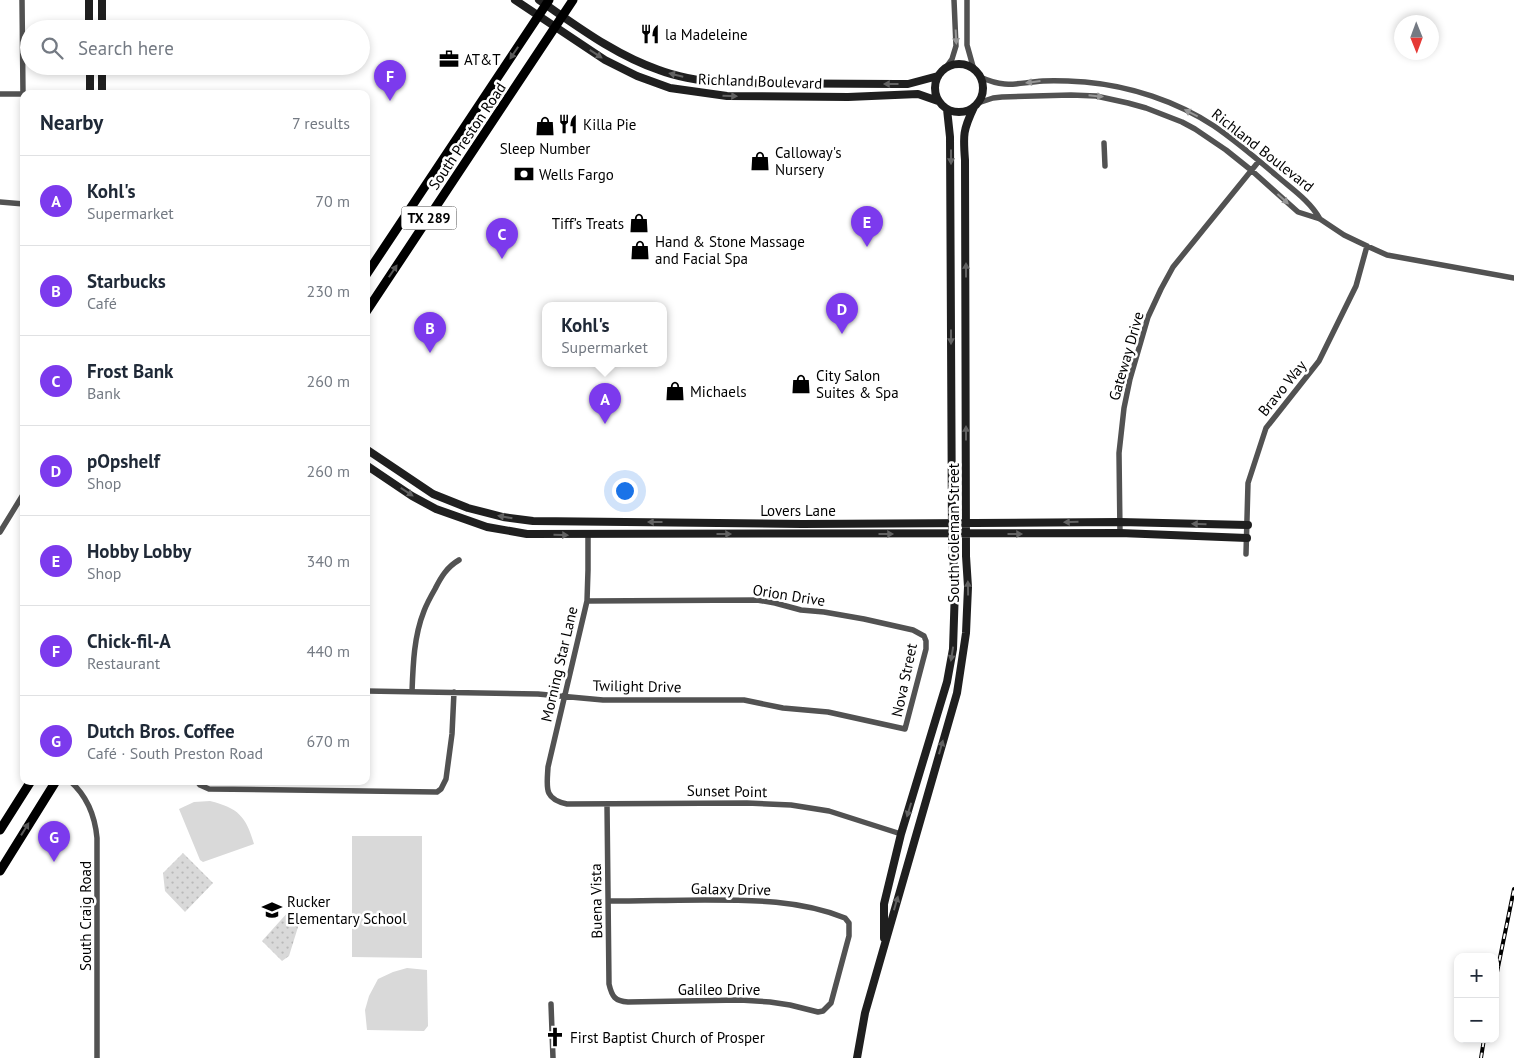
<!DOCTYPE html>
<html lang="en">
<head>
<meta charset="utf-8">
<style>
	:root { --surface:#fff; --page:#f2f2f3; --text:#1f2937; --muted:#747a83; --line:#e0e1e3; --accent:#7c3aed }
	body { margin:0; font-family:"PT Sans",sans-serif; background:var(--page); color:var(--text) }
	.controls { position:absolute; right:15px; bottom:15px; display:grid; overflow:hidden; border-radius:10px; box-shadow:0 2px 8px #0003 }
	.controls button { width:45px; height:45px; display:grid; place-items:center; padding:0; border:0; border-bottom:1px solid var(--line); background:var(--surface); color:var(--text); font:25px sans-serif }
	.compass { position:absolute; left:1394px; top:15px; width:45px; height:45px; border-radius:50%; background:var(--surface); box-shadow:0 2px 8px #0003; rotate:179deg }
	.you { position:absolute; left:624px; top:490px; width:18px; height:18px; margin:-12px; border:4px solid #fff; border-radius:50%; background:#1a73e8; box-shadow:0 0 0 8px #1a73e833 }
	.badge { display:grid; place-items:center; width:32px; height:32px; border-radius:50%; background:var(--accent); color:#fff; font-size:16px; font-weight:700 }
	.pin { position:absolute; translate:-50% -41px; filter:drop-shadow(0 1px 2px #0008) }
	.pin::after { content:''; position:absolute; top:26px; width:18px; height:15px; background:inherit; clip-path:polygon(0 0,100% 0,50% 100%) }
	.popup { position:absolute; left:542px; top:302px; width:125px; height:65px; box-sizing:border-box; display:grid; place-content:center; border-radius:10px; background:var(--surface); filter:drop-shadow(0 1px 4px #0005); font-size:16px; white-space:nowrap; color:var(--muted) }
	.popup b { font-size:19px; color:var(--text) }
	.popup::after { content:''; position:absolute; left:50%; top:100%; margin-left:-10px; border:10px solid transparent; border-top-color:var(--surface) }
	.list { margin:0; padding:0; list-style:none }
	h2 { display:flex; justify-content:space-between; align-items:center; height:65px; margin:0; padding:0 20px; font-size:21px }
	h2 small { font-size:16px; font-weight:400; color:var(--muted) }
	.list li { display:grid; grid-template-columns:32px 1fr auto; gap:15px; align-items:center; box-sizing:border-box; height:90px; padding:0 20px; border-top:1px solid var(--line) }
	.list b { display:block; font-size:19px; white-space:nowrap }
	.list p { margin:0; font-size:16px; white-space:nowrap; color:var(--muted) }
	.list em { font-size:16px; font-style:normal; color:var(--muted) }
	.icon { flex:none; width:28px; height:28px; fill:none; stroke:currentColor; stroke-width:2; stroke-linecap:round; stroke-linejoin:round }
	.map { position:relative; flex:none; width:1514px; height:1058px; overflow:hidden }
	.search { position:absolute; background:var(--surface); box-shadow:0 2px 8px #0003; left:20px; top:20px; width:350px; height:55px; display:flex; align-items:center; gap:12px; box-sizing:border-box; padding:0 18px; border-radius:28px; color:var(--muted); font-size:19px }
	.panel { position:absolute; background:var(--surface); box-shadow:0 2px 8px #0003; left:20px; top:90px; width:350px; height:695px; border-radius:10px }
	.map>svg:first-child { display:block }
	.grass { fill:url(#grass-dots) }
	.pitch { fill:#d9d9d9 }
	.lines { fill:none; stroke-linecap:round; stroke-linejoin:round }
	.street { stroke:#525252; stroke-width:5.5 }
	.secondary { stroke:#1f1f1f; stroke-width:8 }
	.primary { stroke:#000; stroke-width:9 }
	.rail-casing { stroke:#000; stroke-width:4 }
	.rail { stroke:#fff; stroke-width:2; stroke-dasharray:5.5; stroke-linecap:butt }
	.oneway { fill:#979797 }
	.oneway2 { fill:#595959 }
	.oneway3 { fill:#626262 }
	.labels { text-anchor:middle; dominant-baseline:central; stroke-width:5; stroke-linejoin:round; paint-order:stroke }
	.shield { fill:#fff; stroke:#4c4c4c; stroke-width:1 }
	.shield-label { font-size:14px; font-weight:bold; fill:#000 }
	.poi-label { font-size:15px; fill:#000; stroke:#fff; text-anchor:start }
	.street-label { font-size:15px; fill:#000; stroke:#fff }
</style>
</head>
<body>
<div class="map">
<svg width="1514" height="1058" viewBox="0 0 1514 1058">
	<defs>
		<pattern id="grass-dots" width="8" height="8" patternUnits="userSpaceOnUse" patternTransform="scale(1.25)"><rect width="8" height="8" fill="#d9d9d9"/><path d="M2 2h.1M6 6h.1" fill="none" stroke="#b8b8b8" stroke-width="1.8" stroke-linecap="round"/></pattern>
	</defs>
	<rect width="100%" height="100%" fill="#fff"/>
	<!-- grass -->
	<path class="grass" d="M183 853 213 883 185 912 165 891 163 873Z
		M289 911 298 919V927L289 956 282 961 262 941Z"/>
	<!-- pitch -->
	<path class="pitch" d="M210 801C238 808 246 816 254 844L203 862 200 860 179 809 194 802Z
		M352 836H422V958L352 957Z
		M407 968 427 970 428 1026 424 1031 367 1030 365 1010 369 996 378 979 393 972Z"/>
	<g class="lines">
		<!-- street -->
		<path class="street" d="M967 0V45L974 70
			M944 70 952 59 956 46 954 0
			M980 77C1007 89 1015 83 1043 81 1057 80 1071 81 1085 82 1130 86 1176 101 1214 126 1236 141 1257 159 1277 176 1292 189 1310 201 1320 219
			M0 94H23L22 0
			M978 103 993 98 1002 97 1071 95 1096 96 1128 103 1146 108 1182 122 1195 129 1226 150 1251 170 1298 212 1320 219 1344 235 1367 246 1387 255 1514 278
			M1104 143 1105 166
			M0 202 24 204
			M0 532 24 493
			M1120 533 1119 453 1124 408 1130 379 1148 317 1161 289 1173 267 1259 161
			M588 535V570L587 601 548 767C547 787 543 799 567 804L747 803 791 805 829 811 901 834
			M1246 554 1248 483 1266 428 1319 361 1356 286 1367 246
			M366 691 538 694 603 700H744L783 708 828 712 905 729 926 649V641L924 636 913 630 864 619 824 612 801 610 775 603 757 600 587 601
			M412 692C413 664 414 636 424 611 427 603 431 596 435 589 441 577 447 567 459 560
			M70 781C87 796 95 816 97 838V1058
			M197 781 200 785 209 789 437 792 441 789 446 779 452 734 454 692
			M607 804 609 984C612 997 615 1001 628 1002L740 1000 770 1002 790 1005 818 1012 823 1011 831 1003 849 936V923L845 918C801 900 752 900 705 900 673 900 641 901 609 901
			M551 1004 553 1058"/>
		<!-- secondary -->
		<path class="secondary" d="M89 0V29
			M102 0V29
			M515 0 605 60 637 76 670 88 727 96 848 97 918 94 938 101
			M539 0C577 26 615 55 659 70 680 78 702 81 723 83L897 84H908L938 76
			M935 88a24 24 0 1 1 48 0a24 24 0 1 1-48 0Z
			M90 66V94
			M102 66V94
			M366 449 433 494 468 508 503 517 533 521 802 524 1120 522 1248 525
			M366 465 412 496 436 509 487 527 527 534 1120 533 1247 538
			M884 938V904L901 834 947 682 953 649 955 588 952 534 950 137 947 109
			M857 1058 865 1013 957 693 966 633 968 587 966 556 965 160C963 135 963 130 974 107"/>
		<!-- primary -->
		<path class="primary" d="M366 275 549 0
			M366 312 573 0
			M0 830 31 781
			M0 871 56 781"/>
		<defs>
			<path id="rail" d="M1495 982 1514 889
				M1481 1058 1484 1039"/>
		</defs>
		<!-- rail casing -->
		<use href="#rail" class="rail-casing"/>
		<!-- rail -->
		<use href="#rail" class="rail"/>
	</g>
	<!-- one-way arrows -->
	<defs><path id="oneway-solid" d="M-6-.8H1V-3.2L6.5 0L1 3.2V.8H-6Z" transform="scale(1.25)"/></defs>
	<g class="oneway">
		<use href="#oneway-solid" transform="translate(956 37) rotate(87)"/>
		<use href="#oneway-solid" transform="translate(1033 82) rotate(173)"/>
		<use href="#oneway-solid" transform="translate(1096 96) rotate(6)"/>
		<use href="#oneway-solid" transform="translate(1191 113) rotate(-153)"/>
		<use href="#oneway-solid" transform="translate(1283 199) rotate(42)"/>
	</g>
	<g class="oneway2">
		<use href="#oneway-solid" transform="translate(514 53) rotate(124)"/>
		<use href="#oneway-solid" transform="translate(393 271) rotate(-56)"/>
		<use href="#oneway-solid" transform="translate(25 829) rotate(-58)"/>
	</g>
	<g class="oneway3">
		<use href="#oneway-solid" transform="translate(596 54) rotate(33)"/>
		<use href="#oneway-solid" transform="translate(676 75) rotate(-166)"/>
		<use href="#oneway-solid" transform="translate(891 84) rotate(-180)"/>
		<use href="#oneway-solid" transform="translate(730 96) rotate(2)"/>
		<use href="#oneway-solid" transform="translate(951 157) rotate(90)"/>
		<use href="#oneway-solid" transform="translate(966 270) rotate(-90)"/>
		<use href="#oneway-solid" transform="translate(951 337) rotate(90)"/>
		<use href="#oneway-solid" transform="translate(966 433) rotate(-90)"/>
		<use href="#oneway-solid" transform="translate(407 492) rotate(33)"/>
		<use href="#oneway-solid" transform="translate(505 517) rotate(-170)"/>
		<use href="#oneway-solid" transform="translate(655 522) rotate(180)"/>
		<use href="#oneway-solid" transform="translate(1071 522) rotate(179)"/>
		<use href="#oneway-solid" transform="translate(1199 524) rotate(-179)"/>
		<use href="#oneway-solid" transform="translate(724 534)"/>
		<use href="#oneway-solid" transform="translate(886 534)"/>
		<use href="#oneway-solid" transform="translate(1015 534)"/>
		<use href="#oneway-solid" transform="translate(561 535) rotate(1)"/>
		<use href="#oneway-solid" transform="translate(968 588) rotate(-91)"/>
		<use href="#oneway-solid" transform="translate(952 654) rotate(99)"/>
		<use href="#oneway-solid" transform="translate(941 747) rotate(-74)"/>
		<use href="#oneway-solid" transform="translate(909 810) rotate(107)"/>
		<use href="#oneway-solid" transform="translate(896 903) rotate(-74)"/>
	</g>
	<!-- icons -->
	<defs>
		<symbol id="restaurant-bare" viewBox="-9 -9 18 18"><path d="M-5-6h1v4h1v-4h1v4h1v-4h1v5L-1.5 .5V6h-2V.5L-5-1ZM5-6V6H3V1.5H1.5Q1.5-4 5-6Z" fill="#000" stroke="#fff" stroke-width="2.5" paint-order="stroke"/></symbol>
		<symbol id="office-bare" viewBox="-9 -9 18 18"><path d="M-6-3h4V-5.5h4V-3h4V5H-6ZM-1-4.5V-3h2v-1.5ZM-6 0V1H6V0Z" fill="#000" stroke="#fff" stroke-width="2.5" paint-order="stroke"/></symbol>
		<symbol id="shop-bare" viewBox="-9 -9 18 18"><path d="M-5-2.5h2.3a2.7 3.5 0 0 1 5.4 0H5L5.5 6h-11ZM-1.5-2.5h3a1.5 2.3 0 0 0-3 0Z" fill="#000" stroke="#fff" stroke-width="2.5" paint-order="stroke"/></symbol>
		<symbol id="bank-bare" viewBox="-9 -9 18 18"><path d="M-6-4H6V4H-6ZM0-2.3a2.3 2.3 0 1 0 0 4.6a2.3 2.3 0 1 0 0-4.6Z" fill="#000" stroke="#fff" stroke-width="2.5" paint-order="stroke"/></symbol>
		<symbol id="school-bare" viewBox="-9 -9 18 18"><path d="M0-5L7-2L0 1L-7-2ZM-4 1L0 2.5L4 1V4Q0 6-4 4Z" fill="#000" stroke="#fff" stroke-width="2.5" paint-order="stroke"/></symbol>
		<symbol id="church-bare" viewBox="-9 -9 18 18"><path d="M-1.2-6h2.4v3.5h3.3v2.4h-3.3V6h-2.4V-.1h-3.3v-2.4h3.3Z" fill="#000" stroke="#fff" stroke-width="2.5" paint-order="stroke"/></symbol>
	</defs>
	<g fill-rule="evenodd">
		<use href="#restaurant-bare" x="636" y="20" width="28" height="28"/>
		<use href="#office-bare" x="435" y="45" width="28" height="28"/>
		<use href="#restaurant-bare" x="554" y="110" width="28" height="28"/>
		<use href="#shop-bare" x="531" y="112" width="28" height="28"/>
		<use href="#shop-bare" x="746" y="147" width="28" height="28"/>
		<use href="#bank-bare" x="510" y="160" width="28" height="28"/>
		<use href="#shop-bare" x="625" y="209" width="28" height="28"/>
		<use href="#shop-bare" x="626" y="236" width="28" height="28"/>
		<use href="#shop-bare" x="787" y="370" width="28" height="28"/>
		<use href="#shop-bare" x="661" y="377" width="28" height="28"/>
		<use href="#school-bare" x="258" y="896" width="28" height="28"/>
		<use href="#church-bare" x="541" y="1023" width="28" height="28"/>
	</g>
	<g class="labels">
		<!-- shield labels -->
		<rect class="shield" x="401.5" y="206.5" width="55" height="23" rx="4"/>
		<g class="shield-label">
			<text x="429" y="218">TX 289</text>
		</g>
		<!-- poi labels -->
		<g class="poi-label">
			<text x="665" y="34">la Madeleine</text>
			<text x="464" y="59">AT&amp;T</text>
			<text x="583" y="124">Killa Pie</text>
			<text x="545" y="148" text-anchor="middle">Sleep Number</text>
			<text x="775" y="152">Calloway's<tspan x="775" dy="17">Nursery</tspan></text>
			<text x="539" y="174">Wells Fargo</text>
			<text x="624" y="223" text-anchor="end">Tiff’s Treats</text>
			<text x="655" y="241">Hand &amp; Stone Massage<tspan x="655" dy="17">and Facial Spa</tspan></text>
			<text x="816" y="375">City Salon<tspan x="816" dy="17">Suites &amp; Spa</tspan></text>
			<text x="690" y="391">Michaels</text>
			<text x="287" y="901">Rucker<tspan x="287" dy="17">Elementary School</tspan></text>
			<text x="570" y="1037">First Baptist Church of Prosper</text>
		</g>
		<!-- street labels -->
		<g class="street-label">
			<text transform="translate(760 81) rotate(2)">Richland Boulevard</text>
			<text transform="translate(467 136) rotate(-56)">South Preston Road</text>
			<text transform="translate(1263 150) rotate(38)">Richland Boulevard</text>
			<text transform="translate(1126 356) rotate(-74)">Gateway Drive</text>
			<text transform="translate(1282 388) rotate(-51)">Bravo Way</text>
			<text x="798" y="510">Lovers Lane</text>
			<text transform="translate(953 533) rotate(-90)">South Coleman Street</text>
			<text transform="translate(789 595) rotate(9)">Orion Drive</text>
			<text transform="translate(559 664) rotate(-77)">Morning Star Lane</text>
			<text transform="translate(904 680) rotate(-78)">Nova Street</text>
			<text transform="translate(637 686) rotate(1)">Twilight Drive</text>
			<text transform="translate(727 791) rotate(1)">Sunset Point</text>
			<text transform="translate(731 889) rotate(1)">Galaxy Drive</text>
			<text transform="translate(596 901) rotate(-91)">Buena Vista</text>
			<text transform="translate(85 916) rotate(-90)">South Craig Road</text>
			<text x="719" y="989">Galileo Drive</text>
		</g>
	</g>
</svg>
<div class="controls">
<button>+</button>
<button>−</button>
</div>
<svg class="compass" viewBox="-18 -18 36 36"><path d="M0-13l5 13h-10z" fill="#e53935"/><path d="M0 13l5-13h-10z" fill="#747a83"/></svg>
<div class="you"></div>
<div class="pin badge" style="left:605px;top:424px">A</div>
<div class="popup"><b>Kohl's</b>Supermarket</div>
<div class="pin badge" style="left:430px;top:353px">B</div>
<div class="pin badge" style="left:502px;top:259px">C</div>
<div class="pin badge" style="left:842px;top:334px">D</div>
<div class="pin badge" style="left:867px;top:247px">E</div>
<div class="pin badge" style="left:390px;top:101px">F</div>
<div class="pin badge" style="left:54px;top:862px">G</div>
<div class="search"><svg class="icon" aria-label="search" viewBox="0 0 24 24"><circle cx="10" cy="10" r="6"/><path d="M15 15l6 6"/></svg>Search here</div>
<section class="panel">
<h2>Nearby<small>7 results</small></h2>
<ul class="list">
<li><span class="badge">A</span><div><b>Kohl's</b><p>Supermarket</p></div><em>70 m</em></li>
<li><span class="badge">B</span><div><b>Starbucks</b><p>Café</p></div><em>230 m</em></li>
<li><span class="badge">C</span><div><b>Frost Bank</b><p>Bank</p></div><em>260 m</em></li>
<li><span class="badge">D</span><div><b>pOpshelf</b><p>Shop</p></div><em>260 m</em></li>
<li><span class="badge">E</span><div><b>Hobby Lobby</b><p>Shop</p></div><em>340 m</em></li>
<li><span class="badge">F</span><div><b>Chick-fil-A</b><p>Restaurant</p></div><em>440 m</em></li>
<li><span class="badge">G</span><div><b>Dutch Bros. Coffee</b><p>Café · South Preston Road</p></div><em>670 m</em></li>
</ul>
</section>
</div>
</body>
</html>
